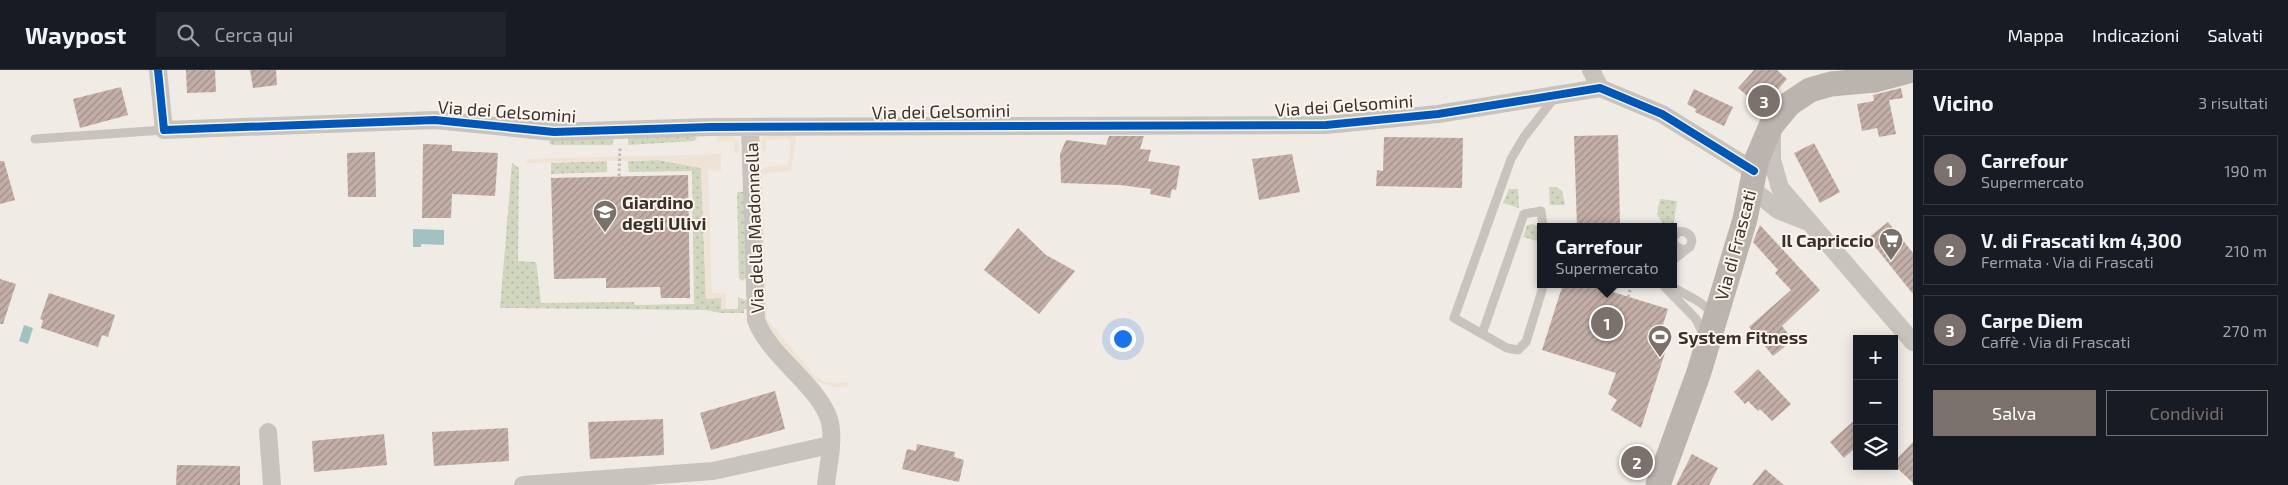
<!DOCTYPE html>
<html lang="it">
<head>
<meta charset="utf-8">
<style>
	:root { --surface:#171b24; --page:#20242c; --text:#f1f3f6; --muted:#9ea1a6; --line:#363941; --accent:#7a716c }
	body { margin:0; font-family:"Exo 2",sans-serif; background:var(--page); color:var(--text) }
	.controls { position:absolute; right:15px; bottom:15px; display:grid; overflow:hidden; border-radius:0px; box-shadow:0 2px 12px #0003 }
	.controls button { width:45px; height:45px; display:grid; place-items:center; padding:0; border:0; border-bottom:1px solid var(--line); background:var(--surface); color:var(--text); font:25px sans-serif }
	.you { position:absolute; left:1122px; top:268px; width:18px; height:18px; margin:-12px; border:4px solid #fff; border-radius:50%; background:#1a73e8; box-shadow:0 0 0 8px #1a73e833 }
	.badge { display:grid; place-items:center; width:32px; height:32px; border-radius:50%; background:var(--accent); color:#fff; font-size:16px; font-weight:700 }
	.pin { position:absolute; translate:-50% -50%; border:2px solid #fff; box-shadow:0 1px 5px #0006 }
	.popup { position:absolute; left:1537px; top:153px; width:140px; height:65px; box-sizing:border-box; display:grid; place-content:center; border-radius:0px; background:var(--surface); filter:drop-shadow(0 1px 4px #0005); font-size:16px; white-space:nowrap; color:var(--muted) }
	.popup b { font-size:19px; color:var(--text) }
	.popup::after { content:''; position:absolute; left:50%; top:100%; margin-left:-10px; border:10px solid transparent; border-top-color:var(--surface) }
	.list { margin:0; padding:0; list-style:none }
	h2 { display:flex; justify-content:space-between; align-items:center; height:65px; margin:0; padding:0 20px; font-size:21px }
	h2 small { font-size:16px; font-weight:400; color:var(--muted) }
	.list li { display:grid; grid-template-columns:32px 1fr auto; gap:15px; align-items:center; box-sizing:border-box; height:70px; margin:0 10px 10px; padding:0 10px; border:1px solid var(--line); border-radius:0px }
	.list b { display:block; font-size:19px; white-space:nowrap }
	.list p { margin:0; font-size:16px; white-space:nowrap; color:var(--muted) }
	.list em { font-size:16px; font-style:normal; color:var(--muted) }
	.actions { display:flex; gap:10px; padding:15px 20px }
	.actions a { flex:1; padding:11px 0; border:1px solid var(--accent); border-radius:0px; text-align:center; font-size:18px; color:var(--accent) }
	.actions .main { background:var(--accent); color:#fff }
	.icon { flex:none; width:28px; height:28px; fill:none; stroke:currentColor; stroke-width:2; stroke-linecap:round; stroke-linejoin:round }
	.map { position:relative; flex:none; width:1913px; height:415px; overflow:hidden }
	header { display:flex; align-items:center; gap:30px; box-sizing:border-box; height:70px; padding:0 25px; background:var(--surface); border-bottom:1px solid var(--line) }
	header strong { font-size:24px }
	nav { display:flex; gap:28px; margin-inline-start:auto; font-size:18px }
	.search { width:350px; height:45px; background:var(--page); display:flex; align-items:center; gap:12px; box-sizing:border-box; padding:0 18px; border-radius:0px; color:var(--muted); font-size:19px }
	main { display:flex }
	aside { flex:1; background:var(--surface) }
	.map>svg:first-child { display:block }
	.grass { fill:url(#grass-dots) }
	.plaza { fill:#eee3d5 }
	.water { fill:#a1c2c1 }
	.building { fill:url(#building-hatch) }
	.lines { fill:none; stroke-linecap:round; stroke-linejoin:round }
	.path { stroke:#c2bbb6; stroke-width:3; stroke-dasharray:2.5 2.5; stroke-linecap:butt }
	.service { stroke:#c9c3be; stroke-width:9 }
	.minor { stroke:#c9c3be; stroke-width:18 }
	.secondary { stroke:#bab3ae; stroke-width:25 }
	.cycleway-casing { stroke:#fbf5ee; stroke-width:11 }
	.cycleway { stroke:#0057b8; stroke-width:8 }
	.labels { text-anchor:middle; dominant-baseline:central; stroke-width:4; stroke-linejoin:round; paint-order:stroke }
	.street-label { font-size:18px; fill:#3b302b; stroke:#fbf5ee }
	.poi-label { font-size:18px; font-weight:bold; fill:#3b302b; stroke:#fbf5ee; text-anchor:start }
</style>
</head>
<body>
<header>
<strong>Waypost</strong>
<div class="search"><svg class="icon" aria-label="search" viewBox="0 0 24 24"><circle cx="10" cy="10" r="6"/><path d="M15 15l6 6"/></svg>Cerca qui</div>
<nav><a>Mappa</a><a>Indicazioni</a><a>Salvati</a></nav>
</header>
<main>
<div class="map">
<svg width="1913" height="415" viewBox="0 0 1913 415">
	<defs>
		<pattern id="grass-dots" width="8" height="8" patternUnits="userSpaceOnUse" patternTransform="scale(1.25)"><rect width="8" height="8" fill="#d1d6bf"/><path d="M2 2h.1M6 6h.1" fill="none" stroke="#b4b8a4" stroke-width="1.8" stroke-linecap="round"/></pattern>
		<pattern id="building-hatch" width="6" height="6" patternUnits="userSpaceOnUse" patternTransform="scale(1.25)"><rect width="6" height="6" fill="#c3afa7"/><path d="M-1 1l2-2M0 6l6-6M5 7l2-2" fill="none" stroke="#a08f88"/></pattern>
	</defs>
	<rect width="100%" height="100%" fill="#f0ebe5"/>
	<!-- grass -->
	<path class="grass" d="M694 66 697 68 694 71 628 75V68Z
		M614 68 612 75H552L549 73 551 70Z
		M658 90 701 98 706 228H721V239H738V227L747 231 748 239H744V243H720L706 240 500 238 512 93 519 98 518 191 536 192 541 233 634 232 635 235 694 234 692 101 629 102 628 91Z
		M607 91V102L551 104V93Z
		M1549 117H1556L1562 121 1565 135H1550Z
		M1509 119H1518L1519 138 1503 133Z
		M737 122H744L746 208 742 211 739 208Z
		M1660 129 1677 131 1673 160V157H1665L1657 144Z
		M1533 154 1537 156V171L1523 167 1527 155Z"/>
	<!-- plaza -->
	<path class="plaza" d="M797 61 791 100 762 104 767 249 816 307 825 312 834 313 848 312 849 316 833 317 814 310 764 253 759 101 766 97 788 95 790 81V69L766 70V81H763L761 79 762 69 764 65Z
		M731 65 738 70 739 80 737 83H734V71L718 72 717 66Z
		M721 84V101L708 99 712 223H725L726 239 721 240V228L706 229 701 98 658 90 527 93V89Z"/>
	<!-- water -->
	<path class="water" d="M413 159 444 160V175L421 174V177H413Z
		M24 255 33 258 28 274 19 271Z"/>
	<!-- building -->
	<path class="building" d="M186 0H215L216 22 187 23Z
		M250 0H276L277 15 253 18Z
		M1754 0H1777L1787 9 1762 38 1738 18Z
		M121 17 128 45 80 58 73 29Z
		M1901 18 1903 28 1889 30 1896 64 1879 67 1877 58 1862 61 1857 34 1874 31 1873 25Z
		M1694 19 1733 37 1724 56 1695 42 1696 39 1687 34Z
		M1618 65 1620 157H1577L1574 66Z
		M1109 66H1144L1140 79 1151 80 1148 91 1180 96 1176 120 1172 119 1170 128 1150 124 1151 119 1120 115 1061 113 1060 84 1066 70 1106 75Z
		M1384 67 1463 68 1462 118 1376 116 1377 100 1383 101Z
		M1814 73 1840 122 1820 133 1794 83Z
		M423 74 452 75V81L498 83 495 126 452 124 451 148H422Z
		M375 82 376 127H348L347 83Z
		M1292 84 1300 122 1259 130 1252 89Z
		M0 91H4L15 130 0 134Z
		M688 105 690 228H661L660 217 606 218V208L554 209 551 108Z
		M1888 152 1913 183V224L1868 168Z
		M1760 155 1820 220 1782 256 1793 270 1773 286 1749 257 1791 220 1775 203 1778 200 1753 172Z
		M1018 158 1046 185 1075 201 1039 244 984 200Z
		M0 209 16 214 3 254H0Z
		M1563 214H1587L1668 239 1659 267 1669 270 1641 358 1611 340 1617 330 1608 324 1616 303 1542 280Z
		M49 223 115 245 108 267 102 265 98 277 41 258 43 250 40 249Z
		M1758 299 1791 334 1772 351 1760 339 1758 341 1748 331 1745 334 1734 322Z
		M775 321 785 359 711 380 700 343Z
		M1857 348V376L1844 388 1830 372Z
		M663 349 664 385 590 389 588 352Z
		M508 358 509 391 434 396 432 362Z
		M384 364 387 395 314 402 312 371Z
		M1913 372V413L1894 395V392Z
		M917 374 955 382 954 387 964 390 959 412 902 399 907 379 916 381Z
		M1692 384 1718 398 1709 415H1676Z
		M177 395 240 396V415H176Z
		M1765 399 1784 415H1752Z"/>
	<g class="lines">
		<!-- path -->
		<path class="path" d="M619 106 620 77
			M1628 227 1632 214"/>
		<!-- service -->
		<path class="service" d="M35 69 164 60
			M1673 169 1678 162C1685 160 1691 164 1692 171L1690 177 1684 180 1676 177 1673 171
			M1673 190 1687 179
			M1544 214 1526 272 1518 280 1507 278 1454 248 1511 89 1524 67 1555 27
			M1662 214 1696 249 1704 266
			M1669 214C1683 226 1703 229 1712 245
			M1482 264 1524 144 1541 141 1543 157"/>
		<!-- minor -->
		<path class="minor" d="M158 0 164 60 435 50 554 62 710 57 1326 55 1438 44 1600 18 1662 44 1754 101
			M1591 0 1600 18
			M750 57 756 250C769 286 818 315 829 349 835 369 828 395 826 415
			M1772 61V90L1780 118 1913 272
			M1751 118 1778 140 1806 151
			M268 362 272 415
			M523 415 713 401 830 375"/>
		<!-- secondary -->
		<path class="secondary" d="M1658 415 1699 302 1745 149 1757 89 1771 56 1789 34 1810 20 1831 14 1875 10 1912 0"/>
		<defs>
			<path id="cycleway" d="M158 0 164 60 435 50 554 62 710 57 1326 55 1438 44 1600 18 1662 44 1754 101"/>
		</defs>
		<!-- cycleway casing -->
		<use href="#cycleway" class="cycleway-casing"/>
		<!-- cycleway -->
		<use href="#cycleway" class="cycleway"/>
	</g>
	<!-- icons -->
	<defs>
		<symbol id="school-pin" viewBox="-11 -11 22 30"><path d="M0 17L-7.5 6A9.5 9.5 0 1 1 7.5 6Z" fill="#7a716c" stroke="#fbf5ee"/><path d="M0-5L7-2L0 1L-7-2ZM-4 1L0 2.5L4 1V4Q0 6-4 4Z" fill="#fff"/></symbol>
		<symbol id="supermarket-pin" viewBox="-11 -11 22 30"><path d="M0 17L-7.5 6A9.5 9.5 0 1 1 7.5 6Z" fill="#7a716c" stroke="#fbf5ee"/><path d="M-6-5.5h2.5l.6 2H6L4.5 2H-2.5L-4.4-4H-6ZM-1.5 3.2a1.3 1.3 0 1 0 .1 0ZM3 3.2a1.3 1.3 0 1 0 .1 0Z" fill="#fff"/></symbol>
		<symbol id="stadium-pin" viewBox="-11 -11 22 30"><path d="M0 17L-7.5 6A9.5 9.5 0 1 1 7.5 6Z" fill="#7a716c" stroke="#fbf5ee"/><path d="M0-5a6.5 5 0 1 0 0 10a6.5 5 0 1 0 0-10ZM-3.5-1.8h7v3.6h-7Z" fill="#fff"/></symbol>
	</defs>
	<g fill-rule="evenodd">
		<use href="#school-pin" x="591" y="128" width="28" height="38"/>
		<use href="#supermarket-pin" x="1877" y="156" width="28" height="38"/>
		<use href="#stadium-pin" x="1646" y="253" width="28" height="38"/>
	</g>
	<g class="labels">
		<!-- street labels -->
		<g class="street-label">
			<text transform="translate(1344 35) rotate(-4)">Via dei Gelsomini</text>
			<text transform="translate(507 41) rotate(4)">Via dei Gelsomini</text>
			<text transform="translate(941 41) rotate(-1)">Via dei Gelsomini</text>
			<text transform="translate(754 158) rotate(-92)">Via della Madonnella</text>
			<text transform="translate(1735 175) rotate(-75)">Via di Frascati</text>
		</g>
		<!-- poi labels -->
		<g class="poi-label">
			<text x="622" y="132">Giardino<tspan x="622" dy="21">degli Ulivi</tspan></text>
			<text x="1874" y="170" text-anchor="end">Il Capriccio</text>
			<text x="1678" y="267">System Fitness</text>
		</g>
	</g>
</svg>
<div class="controls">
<button>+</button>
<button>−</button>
<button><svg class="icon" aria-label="layers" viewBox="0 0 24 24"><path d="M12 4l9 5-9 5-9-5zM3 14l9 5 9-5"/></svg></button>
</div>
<div class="you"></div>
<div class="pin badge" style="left:1607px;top:253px">1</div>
<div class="popup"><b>Carrefour</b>Supermercato</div>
<div class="pin badge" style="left:1637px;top:392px">2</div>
<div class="pin badge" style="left:1764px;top:31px">3</div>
</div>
<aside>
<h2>Vicino<small>3 risultati</small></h2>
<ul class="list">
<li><span class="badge">1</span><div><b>Carrefour</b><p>Supermercato</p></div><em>190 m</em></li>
<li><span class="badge">2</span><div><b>V. di Frascati km 4,300</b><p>Fermata · Via di Frascati</p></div><em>210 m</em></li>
<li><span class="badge">3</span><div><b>Carpe Diem</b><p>Caffè · Via di Frascati</p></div><em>270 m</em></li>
</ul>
<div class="actions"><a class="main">Salva</a><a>Condividi</a></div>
</aside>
</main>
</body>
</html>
